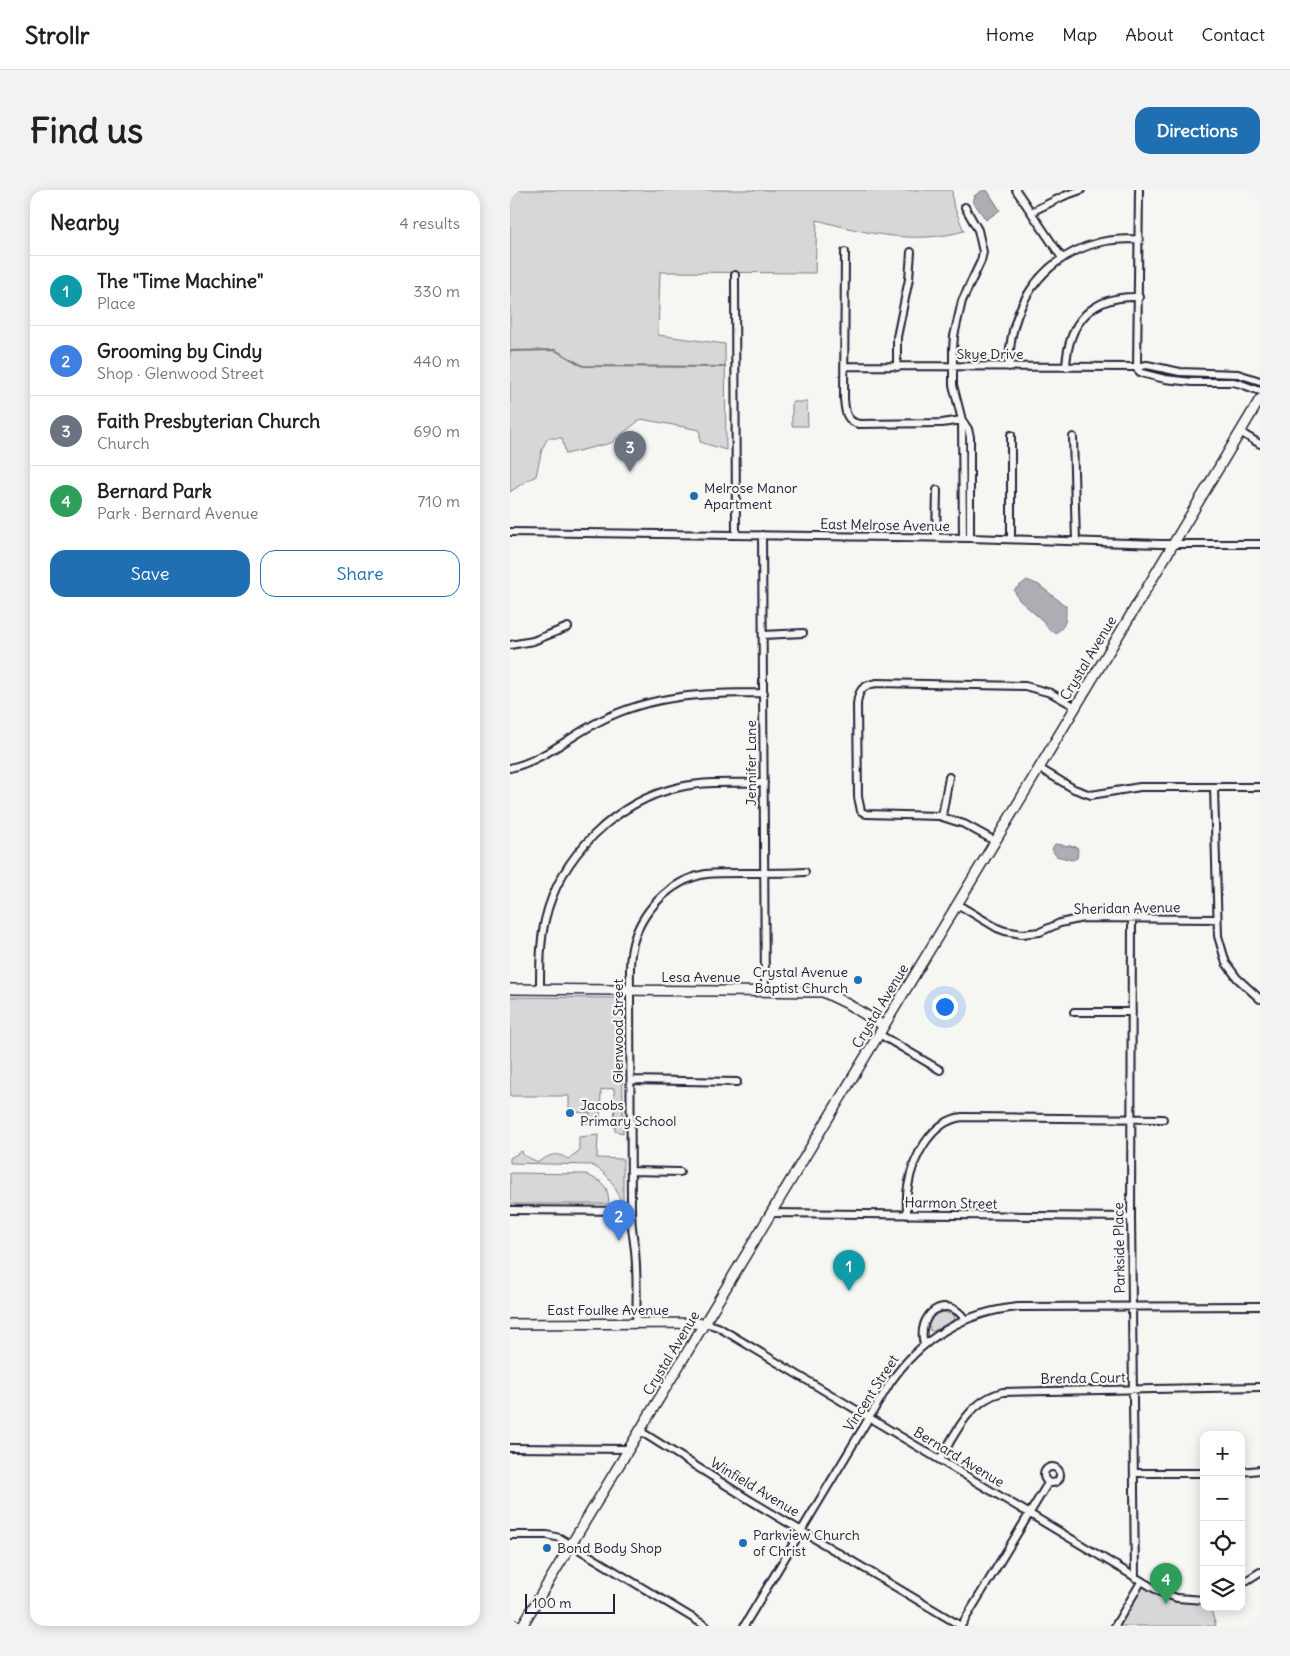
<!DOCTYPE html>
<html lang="en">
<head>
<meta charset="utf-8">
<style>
	:root { --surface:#fff; --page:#f2f2f2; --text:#202124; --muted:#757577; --line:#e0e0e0; --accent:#1f6fb2 }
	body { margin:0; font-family:Delius,sans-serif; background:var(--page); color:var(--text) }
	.controls { position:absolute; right:15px; bottom:15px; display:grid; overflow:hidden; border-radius:10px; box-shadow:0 2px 12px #0003 }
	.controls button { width:45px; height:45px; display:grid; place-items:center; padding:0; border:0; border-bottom:1px solid var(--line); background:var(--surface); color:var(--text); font:25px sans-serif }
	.scale { position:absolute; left:15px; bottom:12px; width:90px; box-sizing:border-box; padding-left:5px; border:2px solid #22223b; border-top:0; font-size:14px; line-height:18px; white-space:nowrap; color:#22223b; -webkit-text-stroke:4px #f6f6f2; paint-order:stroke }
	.you { position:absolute; left:434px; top:816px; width:18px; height:18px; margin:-12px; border:4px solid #fff; border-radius:50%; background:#1a73e8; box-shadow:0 0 0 8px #1a73e833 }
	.badge { display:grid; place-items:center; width:32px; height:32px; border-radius:50%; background:var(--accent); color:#fff; font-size:16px; font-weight:700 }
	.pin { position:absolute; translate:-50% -41px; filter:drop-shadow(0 1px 2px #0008) }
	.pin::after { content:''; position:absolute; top:26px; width:18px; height:15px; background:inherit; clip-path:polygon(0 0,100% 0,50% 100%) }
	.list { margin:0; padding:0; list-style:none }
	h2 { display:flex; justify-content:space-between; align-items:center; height:65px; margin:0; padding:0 20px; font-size:21px }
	h2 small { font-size:16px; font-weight:400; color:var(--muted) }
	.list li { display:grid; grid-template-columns:32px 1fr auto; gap:15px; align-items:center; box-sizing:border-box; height:70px; padding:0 20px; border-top:1px solid var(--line) }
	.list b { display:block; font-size:19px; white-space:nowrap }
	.list p { margin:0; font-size:16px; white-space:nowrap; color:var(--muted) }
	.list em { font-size:16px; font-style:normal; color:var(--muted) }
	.actions { display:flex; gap:10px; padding:15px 20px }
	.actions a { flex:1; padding:11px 0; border:1px solid var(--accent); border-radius:15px; text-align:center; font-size:18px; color:var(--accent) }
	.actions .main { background:var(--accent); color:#fff }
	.icon { flex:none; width:28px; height:28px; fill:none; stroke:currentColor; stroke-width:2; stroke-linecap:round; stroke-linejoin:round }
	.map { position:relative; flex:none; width:750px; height:1436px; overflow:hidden; border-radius:15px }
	header { display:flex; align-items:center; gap:30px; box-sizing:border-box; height:70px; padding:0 25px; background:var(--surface); border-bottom:1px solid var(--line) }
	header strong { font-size:24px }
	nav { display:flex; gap:28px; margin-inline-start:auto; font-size:18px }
	.intro { display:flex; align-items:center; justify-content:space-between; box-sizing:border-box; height:120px; padding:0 30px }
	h1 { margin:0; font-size:35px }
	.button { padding:12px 22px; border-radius:15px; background:var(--accent); color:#fff; font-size:18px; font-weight:700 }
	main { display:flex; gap:30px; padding:0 30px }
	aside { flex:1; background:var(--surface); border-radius:15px; box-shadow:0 2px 12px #0003 }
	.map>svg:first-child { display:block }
	.green { fill:#d7d7d7; stroke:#7c7c89 }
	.water { fill:#adadb3; stroke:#757583 }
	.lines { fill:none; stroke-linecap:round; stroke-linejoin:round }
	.stream { stroke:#757583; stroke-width:2 }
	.minor-casing { stroke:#22223b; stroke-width:10 }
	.tertiary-casing { stroke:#22223b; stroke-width:12 }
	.minor { stroke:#f6f6f2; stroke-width:6 }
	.tertiary { stroke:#f6f6f2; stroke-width:9 }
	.poi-dot { fill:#1f6fb2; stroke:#f6f6f2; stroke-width:2 }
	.labels { text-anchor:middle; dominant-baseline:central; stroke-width:4.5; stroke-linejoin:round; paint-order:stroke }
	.street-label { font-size:14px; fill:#22223b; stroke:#f6f6f2 }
	.poi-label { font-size:14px; fill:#22223b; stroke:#f6f6f2; text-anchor:start }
</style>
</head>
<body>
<header>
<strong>Strollr</strong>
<nav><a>Home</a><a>Map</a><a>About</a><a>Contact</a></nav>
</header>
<div class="intro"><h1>Find us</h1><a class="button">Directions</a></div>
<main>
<aside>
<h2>Nearby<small>4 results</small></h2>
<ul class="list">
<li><span class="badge" style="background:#0f9aa8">1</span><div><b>The &quot;Time Machine&quot;</b><p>Place</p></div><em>330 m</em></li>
<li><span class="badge" style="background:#3f7fe0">2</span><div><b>Grooming by Cindy</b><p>Shop · Glenwood Street</p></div><em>440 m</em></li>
<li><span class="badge" style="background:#6b7280">3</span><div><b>Faith Presbyterian Church</b><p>Church</p></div><em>690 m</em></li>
<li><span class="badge" style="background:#2e9e5b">4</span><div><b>Bernard Park</b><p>Park · Bernard Avenue</p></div><em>710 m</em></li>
</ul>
<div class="actions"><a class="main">Save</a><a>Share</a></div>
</aside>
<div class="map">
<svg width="750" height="1436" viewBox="0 0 750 1436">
	<rect width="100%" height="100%" fill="#f6f6f2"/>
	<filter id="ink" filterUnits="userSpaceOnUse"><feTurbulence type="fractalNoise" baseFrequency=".02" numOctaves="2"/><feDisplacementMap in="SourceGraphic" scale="10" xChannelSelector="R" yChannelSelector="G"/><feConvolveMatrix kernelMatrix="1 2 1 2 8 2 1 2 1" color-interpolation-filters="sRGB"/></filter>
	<g filter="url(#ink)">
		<!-- green -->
		<path class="green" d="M0 0H442L443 14 454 41C405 55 354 43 307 30L305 83 150 82 148 145 215 154 216 260 190 252V240L131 229 101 253 56 264 52 248H38L32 259 26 286 16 291 0 302Z
			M282 212H297L298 236H282Z
			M0 807 112 808 113 943 105 941 104 898 91 900 90 933H74L75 927H80V923L63 922V926L59 927V906H0Z
			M88 945 87 968 113 969V1012L111 1013C105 995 99 983 81 975L0 973V968L12 961 13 965 28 972C41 965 44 961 58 969L69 961V947Z
			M0 983 76 984 91 992 96 998 98 1004 99 1014H0Z
			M433 1122 444 1125 445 1129 424 1141H420L419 1135 423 1126Z
			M631 1392 650 1402 694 1410V1417H700L706 1436H605Z"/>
		<!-- water -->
		<path class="water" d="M473 0H477L490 20 476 30 462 10 465 8 464 6Z
			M517 390 529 395 556 416C556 428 557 437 545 443L539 440 533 431 509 410 504 400Z
			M545 654 567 657 568 660 567 668 562 670 546 666 542 659Z"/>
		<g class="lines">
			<!-- stream -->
			<path class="stream" d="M0 161 45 160 73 176 215 177"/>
			<defs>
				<path id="minor" d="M506 0 552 68
					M629 0 627 179 631 183 655 189 682 192H723L731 194 750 201
					M521 22 554 6 571 0
					M335 62 334 208C335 220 335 231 349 234L432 233 452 230
					M225 85 226 345
					M335 176 626 177 637 175 670 182 728 184 750 191
					M387 177V147L399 89 401 62
					M499 177C499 117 530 67 591 52 603 49 616 49 629 49
					M556 177C558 132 582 105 629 107
					M452 230 458 239 460 247V348
					M730 242 750 254
					M563 247 566 351
					M0 342 460 348 650 354H750
					M252 345 255 801
					M426 348 427 300
					M453 348 452 230 443 195V159L444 146 452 111 471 71 473 62 468 40 455 17
					M501 349V245
					M253 445 293 443
					M0 455 23 451 58 437
					M0 578C34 570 60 546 90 531 143 504 196 503 254 503
					M529 578 564 599 581 605 630 597H750
					M704 597 708 746 716 773 727 788 750 809
					M432 626 439 587
					M485 651 454 634 429 626 356 624 351 621 348 607 347 515C348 500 353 495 367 493L515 496 541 503 566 517
					M447 714 487 738 495 741 512 744 530 742 550 733 573 728 706 729
					M622 728 621 1027 625 1388
					M30 799C30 776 30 753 35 730 50 666 106 611 170 597 197 591 226 593 254 593
					M564 822H622
					M369 844 430 880
					M121 890 227 892
					M121 981 170 982
					M0 1020 121 1021
					M261 1023 621 1027
					M397 1025C397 1016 396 1006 398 997 402 969 421 931 452 927L653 929
					M195 1133 208 1137 650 1402 667 1408 694 1410
					M126 1134C127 1109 127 1084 125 1060 123 1046 121 1034 121 1021L120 800C120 786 119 772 122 758 129 723 160 690 196 684 208 683 221 683 234 683 254 683 275 683 295 682
					M414 1154C406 1125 435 1102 455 1129
					M130 1241 238 1309 451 1436
					M0 1258 119 1259
					M430 1270C445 1243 460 1210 493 1202L750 1197
					M534 1285a8 8 0 1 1 16 0a8 8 0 1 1-16 0Z
					M731 1282 750 1280
					M624 1283H694
					M0 1345H37L50 1348 196 1436
					M731 1394 750 1382
					M0 1433 12 1436
					M234 1436 380 1193C410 1149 454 1122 508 1117L750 1116
					M451 1436 538 1293
					M605 1436 631 1392"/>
				<path id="tertiary" d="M0 799 313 802 336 813 374 836
					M0 1134 195 1133
					M12 1436 489 645 750 209"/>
			</defs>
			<!-- minor casing -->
			<use href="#minor" class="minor-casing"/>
			<!-- tertiary casing -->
			<use href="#tertiary" class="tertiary-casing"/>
			<!-- minor -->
			<use href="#minor" class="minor"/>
			<!-- tertiary -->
			<use href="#tertiary" class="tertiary"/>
		</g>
	</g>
	<!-- markers -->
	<g class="poi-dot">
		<circle cx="184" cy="306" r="5"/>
		<circle cx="348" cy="790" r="5"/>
		<circle cx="60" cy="923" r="5"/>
		<circle cx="233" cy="1353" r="5"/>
		<circle cx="37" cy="1358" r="5"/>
	</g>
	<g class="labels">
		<!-- street labels -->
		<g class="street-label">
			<text x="480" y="164">Skye Drive</text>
			<text transform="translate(375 335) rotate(1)">East Melrose Avenue</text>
			<text transform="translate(578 468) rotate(-59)">Crystal Avenue</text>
			<text transform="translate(241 573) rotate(-90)">Jennifer Lane</text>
			<text transform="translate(617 718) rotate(-1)">Sheridan Avenue</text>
			<text x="191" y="787">Lesa Avenue</text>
			<text transform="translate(370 816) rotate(-59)">Crystal Avenue</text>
			<text transform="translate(108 841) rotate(-90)">Glenwood Street</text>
			<text transform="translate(441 1013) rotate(1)">Harmon Street</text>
			<text transform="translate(609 1058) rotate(-91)">Parkside Place</text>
			<text x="98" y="1120">East Foulke Avenue</text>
			<text transform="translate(161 1163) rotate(-59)">Crystal Avenue</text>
			<text transform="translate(573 1188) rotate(-1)">Brenda Court</text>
			<text transform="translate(361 1203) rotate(-57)">Vincent Street</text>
			<text transform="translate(449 1267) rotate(31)">Bernard Avenue</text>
			<text transform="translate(245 1297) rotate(31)">Winfield Avenue</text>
		</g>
		<!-- poi labels -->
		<g class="poi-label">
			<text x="194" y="298">Melrose Manor<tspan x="194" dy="16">Apartment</tspan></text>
			<text x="338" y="782" text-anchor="end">Crystal Avenue<tspan x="338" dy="16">Baptist Church</tspan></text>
			<text x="70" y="915">Jacobs<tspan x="70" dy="16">Primary School</tspan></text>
			<text x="243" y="1345">Parkview Church<tspan x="243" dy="16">of Christ</tspan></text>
			<text x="47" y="1358">Bond Body Shop</text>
		</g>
	</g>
</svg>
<div class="controls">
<button>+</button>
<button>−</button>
<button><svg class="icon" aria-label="locate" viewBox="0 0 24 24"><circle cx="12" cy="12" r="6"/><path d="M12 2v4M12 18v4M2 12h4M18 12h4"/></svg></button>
<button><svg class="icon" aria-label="layers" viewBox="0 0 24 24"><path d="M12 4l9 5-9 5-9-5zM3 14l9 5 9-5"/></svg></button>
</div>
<div class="scale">100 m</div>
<div class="you"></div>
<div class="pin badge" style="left:339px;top:1101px;background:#0f9aa8">1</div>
<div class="pin badge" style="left:109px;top:1051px;background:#3f7fe0">2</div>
<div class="pin badge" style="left:120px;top:282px;background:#6b7280">3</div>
<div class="pin badge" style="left:656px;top:1414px;background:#2e9e5b">4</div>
</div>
</main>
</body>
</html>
